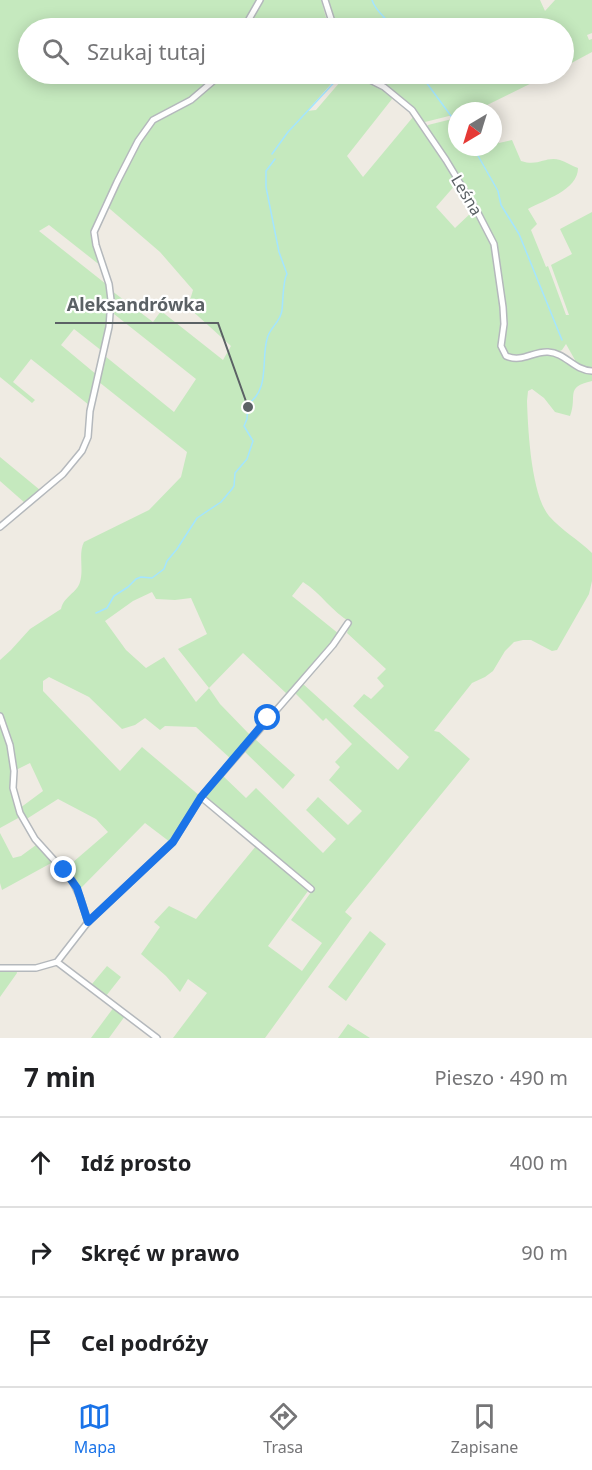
<!DOCTYPE html>
<html lang="pl">
<head>
<meta charset="utf-8">
<style>
	:root { --surface:#fff; --page:#f6f6f6; --text:#202124; --muted:#757577; --line:#e0e0e0; --accent:#1a73e8 }
	body { margin:0; font-family:"Noto Sans",sans-serif; background:var(--page); color:var(--text) }
	.compass { position:absolute; left:448px; top:102px; width:54px; height:54px; border-radius:50%; background:var(--surface); box-shadow:0 3px 15px #0003; rotate:218deg }
	.stop { position:absolute; width:18px; height:18px; margin:-14px; border:4px solid #1a73e8; border-radius:50%; background:#fff }
	.stop.end { background:#1a73e8; border-color:#fff; box-shadow:0 2px 6px #0008 }
	.list { margin:0; padding:0; list-style:none }
	h2 { display:flex; justify-content:space-between; align-items:center; height:78px; margin:0; padding:0 24px; font-size:26px }
	h2 small { font-size:20px; font-weight:400; color:var(--muted) }
	.list li { display:grid; grid-template-columns:39px 1fr auto; gap:18px; align-items:center; box-sizing:border-box; height:90px; padding:0 24px; border-top:2px solid var(--line) }
	.list b { display:block; font-size:22px; white-space:nowrap }
	.list em { font-size:20px; font-style:normal; color:var(--muted) }
	.icon { flex:none; width:33px; height:33px; fill:none; stroke:currentColor; stroke-width:2; stroke-linecap:round; stroke-linejoin:round }
	.map { position:relative; flex:none; width:592px; height:1038px; overflow:hidden }
	.search { position:absolute; background:var(--surface); box-shadow:0 3px 15px #0003; left:18px; right:18px; top:18px; height:66px; display:flex; align-items:center; gap:15px; box-sizing:border-box; padding:0 21px; border-radius:33px; color:var(--muted); font-size:22px }
	.sheet { height:348px; background:var(--surface) }
	nav { display:flex; justify-content:space-around; align-items:center; box-sizing:border-box; height:84px; border-top:2px solid var(--line); background:var(--surface); font-size:16px; color:var(--muted) }
	nav a { display:grid; justify-items:center; gap:3px }
	nav .on { color:var(--accent) }
	.map>svg:first-child { display:block }
	.green { fill:#c5e9be; fill-rule:evenodd }
	.lines { fill:none; stroke-linecap:round; stroke-linejoin:round }
	.stream { stroke:#a4e5ff; stroke-width:1.5 }
	.minor-casing { stroke:#b4b8bc; stroke-width:8 }
	.minor { stroke:#fff; stroke-width:5 }
	.route { stroke:#1a73e8; stroke-width:8 }
	.labels { text-anchor:middle; dominant-baseline:central; stroke-width:4.5; stroke-linejoin:round; paint-order:stroke }
	.street-label { font-size:16px; fill:#5b6165; stroke:#fff }
	.leader { fill:none; stroke:#5b6165; stroke-width:2 }
	.callout-dot { fill:#5b6165; stroke:#fff; stroke-width:2 }
	.callout-label { font-size:18px; text-anchor:middle; font-weight:bold; fill:#5b6165; stroke:#fff; stroke-width:4.5; stroke-linejoin:round; paint-order:stroke }
</style>
</head>
<body>
<div class="map">
<svg width="592" height="1038" viewBox="0 0 592 1038">
	<rect width="100%" height="100%" fill="#efebe3"/>
	<!-- green -->
	<path class="green" d="M0 0H321L329 28H28V74H340L307 111 316 110 346 75C360 79 388 84 392 99L347 156 363 177 413 117 457 183 436 207 455 228 473 211 493 246 498 292 501 307 499 347 509 361C540 363 543 343 573 368L575 360 566 344 562 350 558 352 518 357 507 354 504 347 506 325 496 244 460 179 426 128 428 125 452 119 457 126V147H493V136L499 143 512 140 521 161C539 167 545 156 560 160 566 162 572 166 578 168 578 190 544 200 528 209L537 224 531 230 546 267 548 266 566 315H569L551 265 572 254 560 229 592 212V381C564 387 578 396 570 416L555 412 544 398 532 389 528 391 527 401C528 429 531 494 549 516 561 530 579 540 592 553V581L589 594 557 650 552 651 531 640H523L514 642 505 651 493 671 485 677 472 683 434 731 439 732 470 759 345 912 352 918 265 1038H173L207 993 188 979 180 992 166 976 141 954 160 927 154 922 169 906 196 919 256 846 307 888 308 891 268 946 302 971 322 943 291 920 314 888 205 797 222 775 246 798 256 788 323 853 336 839 306 810 318 797 348 825 362 811 329 780 340 767 335 762 352 744 326 718 323 721 294 692 302 683 398 770 409 757 353 706 364 694 371 699 384 686 377 678 386 669 347 633 350 622C332 612 321 593 303 582L292 596 339 634 287 694 243 653 209 688 220 704 251 736 231 759 196 727 165 726 160 730 145 718 135 725 122 729 89 697 49 677 43 681V691L120 771 142 747 200 796 170 842 145 823 79 890 65 869 108 832 96 819 58 799 25 820 20 808 43 791 30 763 16 770C8 791 12 797 20 817L0 828V660L11 650 30 629 61 609C64 596 77 593 80 582 84 569 78 554 84 542L149 510 181 477 187 452 99 382 105 356 174 412 196 379 114 314 115 306 112 291 153 322 161 311 223 360 231 346 188 307 193 290 160 252 103 203C90 231 91 237 101 266L49 225 39 231 106 284 109 302 102 351 74 329 61 345 97 375 89 405 31 359 13 382 35 400 32 403 0 377ZM152 592 156 599 175 600 191 598 207 634 178 649 209 688 196 702 164 657 146 668 126 650 105 621 133 601Z
		M327 0H540L545 11 555 0H592V33L587 35 589 40 592 39V52L564 67V28H336Z
		M356 74H550L479 109 473 111H457V114L425 122C416 118 410 105 403 98 389 86 372 80 356 74Z
		M0 457 40 490 25 503 0 481Z
		M255 739 295 775 283 789 243 750Z
		M0 833 13 858 21 856 36 845 53 862 2 890 0 883Z
		M370 931 386 944 346 1001 328 987Z
		M107 966 121 977 106 996 92 984Z
		M16 969 17 973 0 997V970Z
		M114 1007 125 1016 109 1038H91Z
		M348 1024 370 1038H338Z"/>
	<g class="lines">
		<!-- stream -->
		<path class="stream" d="M372 0C376 13 387 17 393 28
			M376 28 384 17
			M420 74 457 124
			M473 147 498 191 501 205 519 234 562 340
			M272 154 288 132 342 74
			M96 613 107 608 114 596 128 587 136 579 141 577 152 578 164 569 167 561 177 549 197 518 221 502 232 489 234 486 235 473 247 459 253 441 244 426 247 419 248 404C270 389 261 361 267 339 269 328 281 322 282 310 283 302 283 279 287 274L279 252 266 187V171L275 159"/>
		<defs>
			<path id="minor" d="M325 0 334 28
				M244 28 260 0
				M348 74 370 80 384 87 412 110 446 160 478 213 494 244 503 307 504 324 501 346 506 356C522 363 533 351 548 352 566 353 573 370 592 371
				M0 527 63 474 82 451 88 437 90 411 109 327 111 300 109 284 96 245 94 232 117 182 138 141 153 120 191 100 212 82 218 74
				M0 716 10 745 14 771 13 788 20 813 35 839 72 880 80 897 88 922
				M201 797 311 889
				M57 962 157 1038
				M0 968H36L57 962 88 922 173 842 201 797 333 645 348 623"/>
		</defs>
		<!-- minor casing -->
		<use href="#minor" class="minor-casing"/>
		<!-- minor -->
		<use href="#minor" class="minor"/>
	</g>
	<g class="lines">
		<!-- route -->
		<path class="route" d="M64 870 77 888 88 922 173 842 201 797 268 718"/>
	</g>
	<g class="labels">
		<!-- street labels -->
		<g class="street-label">
			<text transform="translate(467 195) rotate(59)">Leśna</text>
		</g>
	</g>
	<!-- callouts -->
	<path class="leader" d="M248 407L218 323H55"/>
	<circle class="callout-dot" cx="248" cy="407" r="6"/>
	<g class="callout-label">
		<text x="136" y="311">Aleksandrówka</text>
	</g>
</svg>
<svg class="compass" viewBox="-18 -18 36 36"><path d="M0-13l5 13h-10z" fill="#e53935"/><path d="M0 13l5-13h-10z" fill="#757577"/></svg>
<div class="stop" style="left:268px;top:718px"></div>
<div class="stop end" style="left:64px;top:870px"></div>
<div class="search"><svg class="icon" aria-label="search" viewBox="0 0 24 24"><circle cx="10" cy="10" r="6"/><path d="M15 15l6 6"/></svg>Szukaj tutaj</div>
</div>
<section class="sheet">
<h2>7 min<small>Pieszo · 490 m</small></h2>
<ul class="list">
<li><svg class="icon" aria-label="ahead" viewBox="0 0 24 24"><path d="M12 20V5M6 11l6-6 6 6"/></svg><div><b>Idź prosto</b></div><em>400 m</em></li>
<li><svg class="icon" aria-label="right" viewBox="0 0 24 24"><path d="M7 20v-9h11M14 6l5 5-5 5"/></svg><div><b>Skręć w prawo</b></div><em>90 m</em></li>
<li><svg class="icon" aria-label="arrive" viewBox="0 0 24 24"><path d="M6 21V4h12l-3 4 3 4H6"/></svg><div><b>Cel podróży</b></div></li>
</ul>
</section>
<nav>
<a class="on"><svg class="icon" aria-label="map" viewBox="0 0 24 24"><path d="M3 6l6-2 6 2 6-2v14l-6 2-6-2-6 2zM9 4v14M15 6v14"/></svg>Mapa</a>
<a><svg class="icon" aria-label="directions" viewBox="0 0 24 24"><path d="M12 3l9 9-9 9-9-9zM9 14v-3h6M13 9l2 2-2 2"/></svg>Trasa</a>
<a><svg class="icon" aria-label="saved" viewBox="0 0 24 24"><path d="M7 4h10v16l-5-4-5 4z"/></svg>Zapisane</a>
</nav>
</body>
</html>
